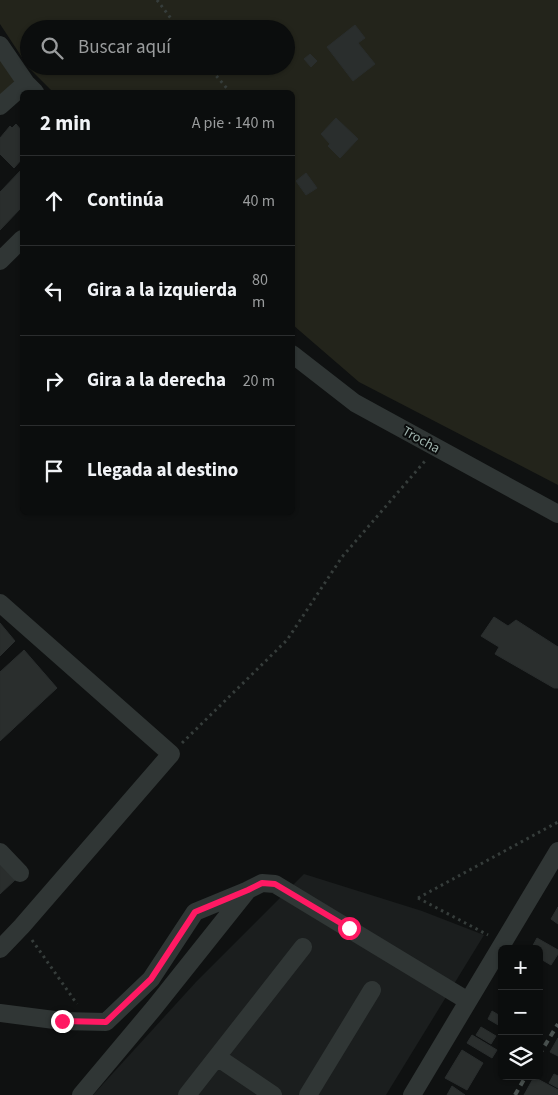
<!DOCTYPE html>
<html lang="es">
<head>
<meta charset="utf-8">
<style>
	:root { --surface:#0b0d0d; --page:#191b1b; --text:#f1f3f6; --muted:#9a9c9d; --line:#2b2d2e }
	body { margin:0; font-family:"Source Sans 3",sans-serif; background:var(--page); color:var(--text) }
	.controls { position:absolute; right:15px; bottom:15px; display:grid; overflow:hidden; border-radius:8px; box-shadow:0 1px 4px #0004 }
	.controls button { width:45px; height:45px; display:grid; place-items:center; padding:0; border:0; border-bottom:1px solid var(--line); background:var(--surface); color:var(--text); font:25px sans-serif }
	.stop { position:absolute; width:15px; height:15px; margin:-11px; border:4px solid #ff1963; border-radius:50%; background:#fff }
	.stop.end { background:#ff1963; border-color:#fff; box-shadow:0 1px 5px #0008 }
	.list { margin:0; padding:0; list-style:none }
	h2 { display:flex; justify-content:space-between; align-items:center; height:65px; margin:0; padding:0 20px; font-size:21px }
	h2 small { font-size:16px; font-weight:400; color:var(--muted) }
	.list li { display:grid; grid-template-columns:32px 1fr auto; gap:15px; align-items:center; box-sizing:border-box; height:90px; padding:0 20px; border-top:1px solid var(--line) }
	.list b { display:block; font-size:19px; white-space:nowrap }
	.list em { font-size:16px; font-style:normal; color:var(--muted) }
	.icon { flex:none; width:28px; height:28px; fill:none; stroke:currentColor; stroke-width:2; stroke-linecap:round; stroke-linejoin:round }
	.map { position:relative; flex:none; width:558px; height:1095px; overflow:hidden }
	.search { position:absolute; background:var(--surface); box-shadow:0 1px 4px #0004; left:20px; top:20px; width:275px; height:55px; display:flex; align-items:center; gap:12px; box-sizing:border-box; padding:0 18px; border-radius:28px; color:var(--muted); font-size:19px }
	.panel { position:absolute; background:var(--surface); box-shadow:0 1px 4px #0004; left:20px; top:90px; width:275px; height:425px; border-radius:8px }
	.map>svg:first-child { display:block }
	.built { fill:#1b1e1e }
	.green { fill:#23241b; fill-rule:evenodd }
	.building { fill:#2a2e2d; stroke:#292d2d }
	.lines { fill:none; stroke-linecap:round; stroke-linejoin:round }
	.path { stroke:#363d3b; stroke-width:3; stroke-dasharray:2.5 4; stroke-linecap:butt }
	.minor { stroke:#303635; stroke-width:18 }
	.rail { stroke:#49514f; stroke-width:4; stroke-dasharray:6 5; stroke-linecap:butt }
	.route { stroke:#ff1963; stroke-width:6 }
	.labels { text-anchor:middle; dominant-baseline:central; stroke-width:4; stroke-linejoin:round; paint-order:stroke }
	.street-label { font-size:14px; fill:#9fb3ad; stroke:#0a0c0c }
</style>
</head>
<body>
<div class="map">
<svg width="558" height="1095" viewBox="0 0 558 1095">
	<rect width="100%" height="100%" fill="#0f1111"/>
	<!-- built -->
	<path class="built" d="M304 874 422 911 484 935 386 1095H93L196 982Z"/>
	<!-- green -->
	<path class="green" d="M0 0H558V485L359 382 293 325 292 92H53L29 68 0 24ZM29 29H286V66H29Z
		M0 45 26 83 0 106Z"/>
	<!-- building -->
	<path class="building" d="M355 25 365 38 358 43 375 64 353 81 327 47Z
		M310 54 317 61 311 67 304 59Z
		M336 118 358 139 340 158 328 146 330 144 321 134Z
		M16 124 22 131V152L21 153 22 154V159L14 168 0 154V138L10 126 12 128Z
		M22 169V207L0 230V192Z
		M306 173 317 188 306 195 296 181Z
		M494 617 508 626 516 620 558 647V688H554L495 654 499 647 481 636Z
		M0 623 15 641 0 656Z
		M24 650 57 688 0 741V672Z
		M0 864 15 880 0 894Z
		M558 907V924L551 919Z
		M537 938 558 950V954L551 965 539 958V949H531Z
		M492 1011 502 1017V1022L500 1026 488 1019Z
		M481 1027 496 1036 491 1044 476 1035Z
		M472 1035 497 1050 492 1058 467 1043Z
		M558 1038V1056L550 1052Z
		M462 1050 483 1063 467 1090 445 1078Z
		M554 1074 558 1076V1088L549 1083Z
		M534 1077 558 1090V1095H524Z
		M452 1086 465 1095H447Z"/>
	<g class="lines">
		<!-- path -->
		<path class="path" d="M157 0 179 29
			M208 66 230 92
			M182 743 287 640 342 557 425 461
			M418 898 558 822
			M418 898 488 935
			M32 940 77 1004"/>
		<!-- minor -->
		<path class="minor" d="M0 45 26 83 35 92
			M0 106 26 83
			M0 261 22 239
			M292 354 355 403 558 514
			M0 603 171 754 22 926 0 949
			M0 852 20 873
			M0 1013 62 1021 106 1022 151 979 195 912 246 891
			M217 1057 273 1095
			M81 1095 154 1008 248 890 262 883 275 884 468 1001
			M187 1095 303 947
			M308 1095 372 990
			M412 1095 558 851"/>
		<!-- rail -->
		<path class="rail" d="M539 1055 558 1024
			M515 1095 526 1076"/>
	</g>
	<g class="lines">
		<!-- route -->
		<path class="route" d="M62 1021 106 1022 151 979 195 912 248 890 262 883 275 884 349 928"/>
	</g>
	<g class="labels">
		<!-- street labels -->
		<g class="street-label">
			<text transform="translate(421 440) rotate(29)">Trocha</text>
		</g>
	</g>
</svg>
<div class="controls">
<button>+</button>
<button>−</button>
<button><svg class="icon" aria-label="layers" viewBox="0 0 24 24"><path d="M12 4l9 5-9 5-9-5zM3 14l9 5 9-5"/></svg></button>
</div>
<div class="stop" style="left:349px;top:928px"></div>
<div class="stop end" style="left:62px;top:1021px"></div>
<div class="search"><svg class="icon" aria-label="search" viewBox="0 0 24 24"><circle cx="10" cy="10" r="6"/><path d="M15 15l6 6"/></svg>Buscar aquí</div>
<section class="panel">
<h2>2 min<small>A pie · 140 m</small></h2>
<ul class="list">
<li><svg class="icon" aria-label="ahead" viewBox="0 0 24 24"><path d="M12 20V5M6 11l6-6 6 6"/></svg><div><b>Continúa</b></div><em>40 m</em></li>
<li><svg class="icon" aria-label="left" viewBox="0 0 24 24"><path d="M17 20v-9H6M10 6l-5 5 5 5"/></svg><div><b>Gira a la izquierda</b></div><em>80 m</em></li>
<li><svg class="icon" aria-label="right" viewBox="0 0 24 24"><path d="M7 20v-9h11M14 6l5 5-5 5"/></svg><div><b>Gira a la derecha</b></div><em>20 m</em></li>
<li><svg class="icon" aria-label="arrive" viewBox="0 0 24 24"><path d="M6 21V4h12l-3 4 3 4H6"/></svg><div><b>Llegada al destino</b></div></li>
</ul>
</section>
</div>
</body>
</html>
